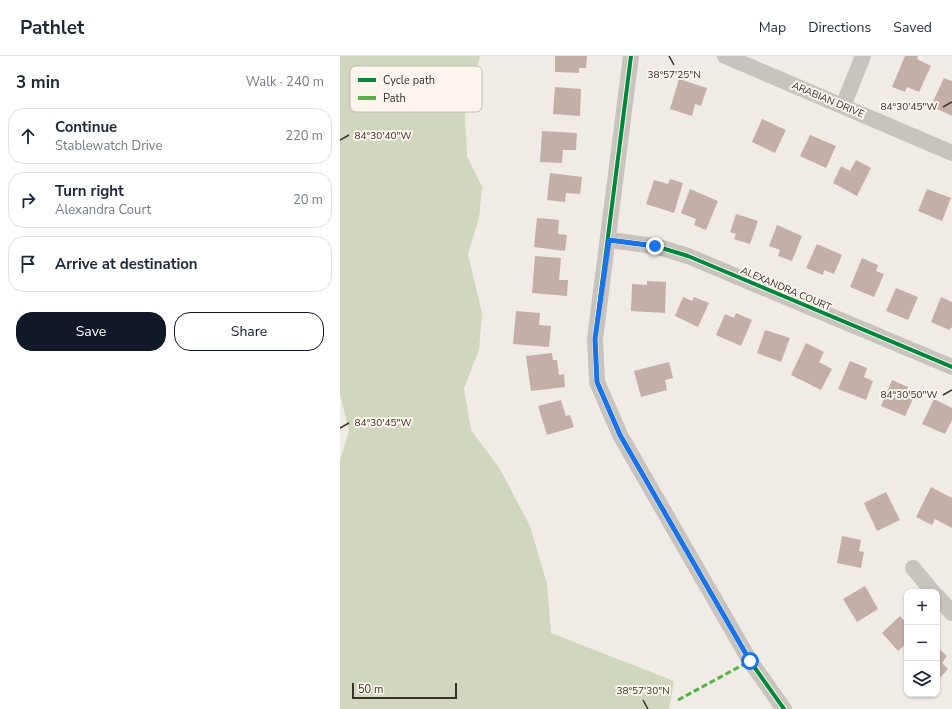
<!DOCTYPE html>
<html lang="en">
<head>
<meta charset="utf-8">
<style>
	:root { --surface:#fff; --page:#f6f6f7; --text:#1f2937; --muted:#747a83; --line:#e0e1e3; --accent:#111827 }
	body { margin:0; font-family:"Nunito Sans",sans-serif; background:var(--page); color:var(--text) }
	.controls { position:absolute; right:12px; bottom:12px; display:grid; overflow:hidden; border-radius:8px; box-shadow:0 1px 3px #0004 }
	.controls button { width:36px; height:36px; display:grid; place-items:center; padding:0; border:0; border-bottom:1px solid var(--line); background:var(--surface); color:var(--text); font:20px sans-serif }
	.scale { position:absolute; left:12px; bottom:10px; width:105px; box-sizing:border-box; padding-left:4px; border:2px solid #3b302b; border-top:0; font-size:11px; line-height:14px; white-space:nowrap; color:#3b302b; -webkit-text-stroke:3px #fbf5ee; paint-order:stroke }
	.stop { position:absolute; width:12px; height:12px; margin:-9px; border:3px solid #1a73e8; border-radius:50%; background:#fff }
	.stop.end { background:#1a73e8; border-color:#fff; box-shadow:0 1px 4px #0008 }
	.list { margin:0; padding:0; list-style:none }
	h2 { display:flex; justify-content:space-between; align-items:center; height:52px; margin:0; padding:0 16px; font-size:17px }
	h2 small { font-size:13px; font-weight:400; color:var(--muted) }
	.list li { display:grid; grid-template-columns:26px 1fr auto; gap:12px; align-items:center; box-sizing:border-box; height:56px; margin:0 8px 8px; padding:0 8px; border:1px solid var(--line); border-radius:16px }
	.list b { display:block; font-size:15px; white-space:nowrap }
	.list p { margin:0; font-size:13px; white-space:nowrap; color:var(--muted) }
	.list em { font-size:13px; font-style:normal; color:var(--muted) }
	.actions { display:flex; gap:8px; padding:12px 16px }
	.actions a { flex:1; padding:9px 0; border:1px solid var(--accent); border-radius:16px; text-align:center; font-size:14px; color:var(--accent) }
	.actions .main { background:var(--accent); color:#fff }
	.icon { flex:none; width:22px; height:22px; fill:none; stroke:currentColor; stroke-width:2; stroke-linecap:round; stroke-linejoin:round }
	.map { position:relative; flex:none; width:612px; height:653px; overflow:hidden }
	header { display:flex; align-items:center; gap:24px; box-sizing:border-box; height:56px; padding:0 20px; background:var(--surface); border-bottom:1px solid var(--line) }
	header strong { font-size:19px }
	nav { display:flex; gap:22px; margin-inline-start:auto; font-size:14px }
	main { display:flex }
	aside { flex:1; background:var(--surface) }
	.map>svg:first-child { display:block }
	.green { fill:#d1d6bf }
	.building { fill:#c3afa7 }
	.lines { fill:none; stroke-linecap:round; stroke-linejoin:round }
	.street { stroke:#c9c3be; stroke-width:16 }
	.quiet { stroke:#57b246; stroke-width:3; stroke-dasharray:6 3; stroke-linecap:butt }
	.cycleway-casing { stroke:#fbf5ee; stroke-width:6 }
	.cycleway { stroke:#00873e; stroke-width:4 }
	.route { stroke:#1a73e8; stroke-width:5 }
	.ticks { fill:none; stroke:#3b302b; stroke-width:1.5 }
	.labels { text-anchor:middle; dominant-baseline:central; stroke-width:4; stroke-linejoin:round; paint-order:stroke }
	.street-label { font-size:10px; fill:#3b302b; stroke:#fbf5ee }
	.key { fill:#fbf5ee; stroke:#c1bab4; stroke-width:1 }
	.key-label { font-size:11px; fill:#3b302b }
	.ticks-label { font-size:10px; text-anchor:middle; fill:#3b302b; stroke:#fbf5ee; stroke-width:4; stroke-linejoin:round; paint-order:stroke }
</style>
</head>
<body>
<header>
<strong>Pathlet</strong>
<nav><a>Map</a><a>Directions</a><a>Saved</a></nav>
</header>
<main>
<aside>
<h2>3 min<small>Walk · 240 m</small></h2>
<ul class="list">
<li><svg class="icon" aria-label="ahead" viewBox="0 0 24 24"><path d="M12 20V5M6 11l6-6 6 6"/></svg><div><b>Continue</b><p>Stablewatch Drive</p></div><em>220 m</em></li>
<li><svg class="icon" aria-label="right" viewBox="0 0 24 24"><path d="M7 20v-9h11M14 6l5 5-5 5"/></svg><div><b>Turn right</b><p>Alexandra Court</p></div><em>20 m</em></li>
<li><svg class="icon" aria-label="arrive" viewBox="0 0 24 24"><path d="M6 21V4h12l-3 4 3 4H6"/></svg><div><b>Arrive at destination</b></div></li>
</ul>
<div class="actions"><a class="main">Save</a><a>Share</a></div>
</aside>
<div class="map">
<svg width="612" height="653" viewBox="0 0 612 653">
	<rect width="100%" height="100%" fill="#f0ebe5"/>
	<!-- green -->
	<path class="green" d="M0 0H140L125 59 127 100 142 131 139 162 128 198 142 257 139 294 124 332 131 374 160 413 190 470 207 528 211 577 334 625 329 653H0V404L9 375 0 338Z"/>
	<!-- building -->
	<path class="building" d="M215 0H247L246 12H239V17L215 16Z
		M565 0H578L577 3 591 10 579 36 567 31 565 36 552 31Z
		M604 22 612 25V60L591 50Z
		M339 23 367 32 361 50 355 48 352 60 330 53Z
		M215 31 241 33 240 60 213 58Z
		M422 63 446 74 435 97 412 86Z
		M202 75 237 77 236 94H223L222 107 200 106Z
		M470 79 496 90 486 112 460 100Z
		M516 104 531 112 517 140 493 127 501 110 510 115Z
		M210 117 242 121 240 138 226 137 225 146 207 144Z
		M330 123 343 127 334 157 306 148 314 124 328 128Z
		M350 133 378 145 366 174 354 169 356 163 341 157Z
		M587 133 611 142 602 165 578 155Z
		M396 158 418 165 410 188 394 183 396 178 390 176Z
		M197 162 219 164 218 178 227 179 225 195 194 191Z
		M437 169 462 180 452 205 438 200 440 194 429 190Z
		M477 188 502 199 494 218 484 214 483 219 466 212Z
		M195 200 221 202 219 224H228L227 240 192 237Z
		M522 202 538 209 536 215 544 218 534 241 510 231Z
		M307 225 326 226 325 257 291 255 292 228 307 229Z
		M556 232 578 241 568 264 546 255Z
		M343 241 352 245 354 241 369 247 358 271 335 260Z
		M601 241 612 246V271L609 274 591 266Z
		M176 255 200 257 199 269 211 270 209 291 173 288Z
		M396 257 412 264 401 290 376 279 385 258 394 262Z
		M425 274 450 282 441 306 417 297Z
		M466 287 484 296 479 306 492 313 481 334 451 319Z
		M212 297 213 304H217L219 319 224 318 225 331 191 335 186 300Z
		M510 305 527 312 524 321 533 325 526 344 498 333Z
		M329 306 333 322 325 324 327 334 301 341 294 315Z
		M552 324 568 331 565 339 573 343 565 360 541 350Z
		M594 343 612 352V364L605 378 582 368Z
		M221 344 226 360 230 359 234 371 207 379 198 350Z
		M591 431 612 442V472L595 463 592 469 576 461Z
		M546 436 560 464 537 475 524 447Z
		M502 480 521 484 519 495 524 496 521 512 497 507Z
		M525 530 538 553 517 566 503 543Z
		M560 560 567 568V587L558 595 542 577Z
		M597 591 607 600 602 607 608 613 597 625Z"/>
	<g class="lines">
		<!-- street -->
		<path class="street" d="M291 0 255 283 257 326 280 379 410 605 444 653
			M385 0 612 97
			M503 50 523 0
			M269 184 315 190 348 200 612 311
			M573 512 593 536
			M597 540 612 557"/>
		<!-- quiet -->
		<path class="quiet" d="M338 644 410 605"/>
		<defs>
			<path id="cycleway" d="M291 0 255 283 257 326 280 379 410 605 444 653
				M269 184 315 190 348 200 612 311"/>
		</defs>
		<!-- cycleway casing -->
		<use href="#cycleway" class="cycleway-casing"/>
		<!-- cycleway -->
		<use href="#cycleway" class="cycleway"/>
	</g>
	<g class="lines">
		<!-- route -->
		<path class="route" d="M315 190 269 184 255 283 257 326 280 379 410 605"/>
	</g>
	<!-- ticks -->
	<path class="ticks" d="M329 0 334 9M603 51 612 46M0 84 9 79M603 339 612 334M0 372 9 367M303 644 308 653"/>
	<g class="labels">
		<!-- street labels -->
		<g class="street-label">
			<text transform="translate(488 44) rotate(23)">ARABIAN DRIVE</text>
			<text transform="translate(446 233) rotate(23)">ALEXANDRA COURT</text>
		</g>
	</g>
	<!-- legend -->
	<rect x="10" y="10" width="132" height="46" rx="6" class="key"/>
	<rect x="18" y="22" width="18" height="4" fill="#00873e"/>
	<rect x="18" y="40" width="18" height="4" fill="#57b246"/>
	<g class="key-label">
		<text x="43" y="28">Cycle path</text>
		<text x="43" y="46">Path</text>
	</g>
	<g class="ticks-label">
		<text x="334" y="22">38°57'25"N</text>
		<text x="569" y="54">84°30'45"W</text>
		<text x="43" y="83">84°30'40"W</text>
		<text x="569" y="342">84°30'50"W</text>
		<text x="43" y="370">84°30'45"W</text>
		<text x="303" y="638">38°57'30"N</text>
	</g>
</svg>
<div class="controls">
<button>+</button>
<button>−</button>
<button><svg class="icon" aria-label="layers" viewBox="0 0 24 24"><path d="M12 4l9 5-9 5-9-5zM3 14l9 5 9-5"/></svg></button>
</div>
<div class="scale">50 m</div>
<div class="stop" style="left:410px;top:605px"></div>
<div class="stop end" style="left:315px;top:190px"></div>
</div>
</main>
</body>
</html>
